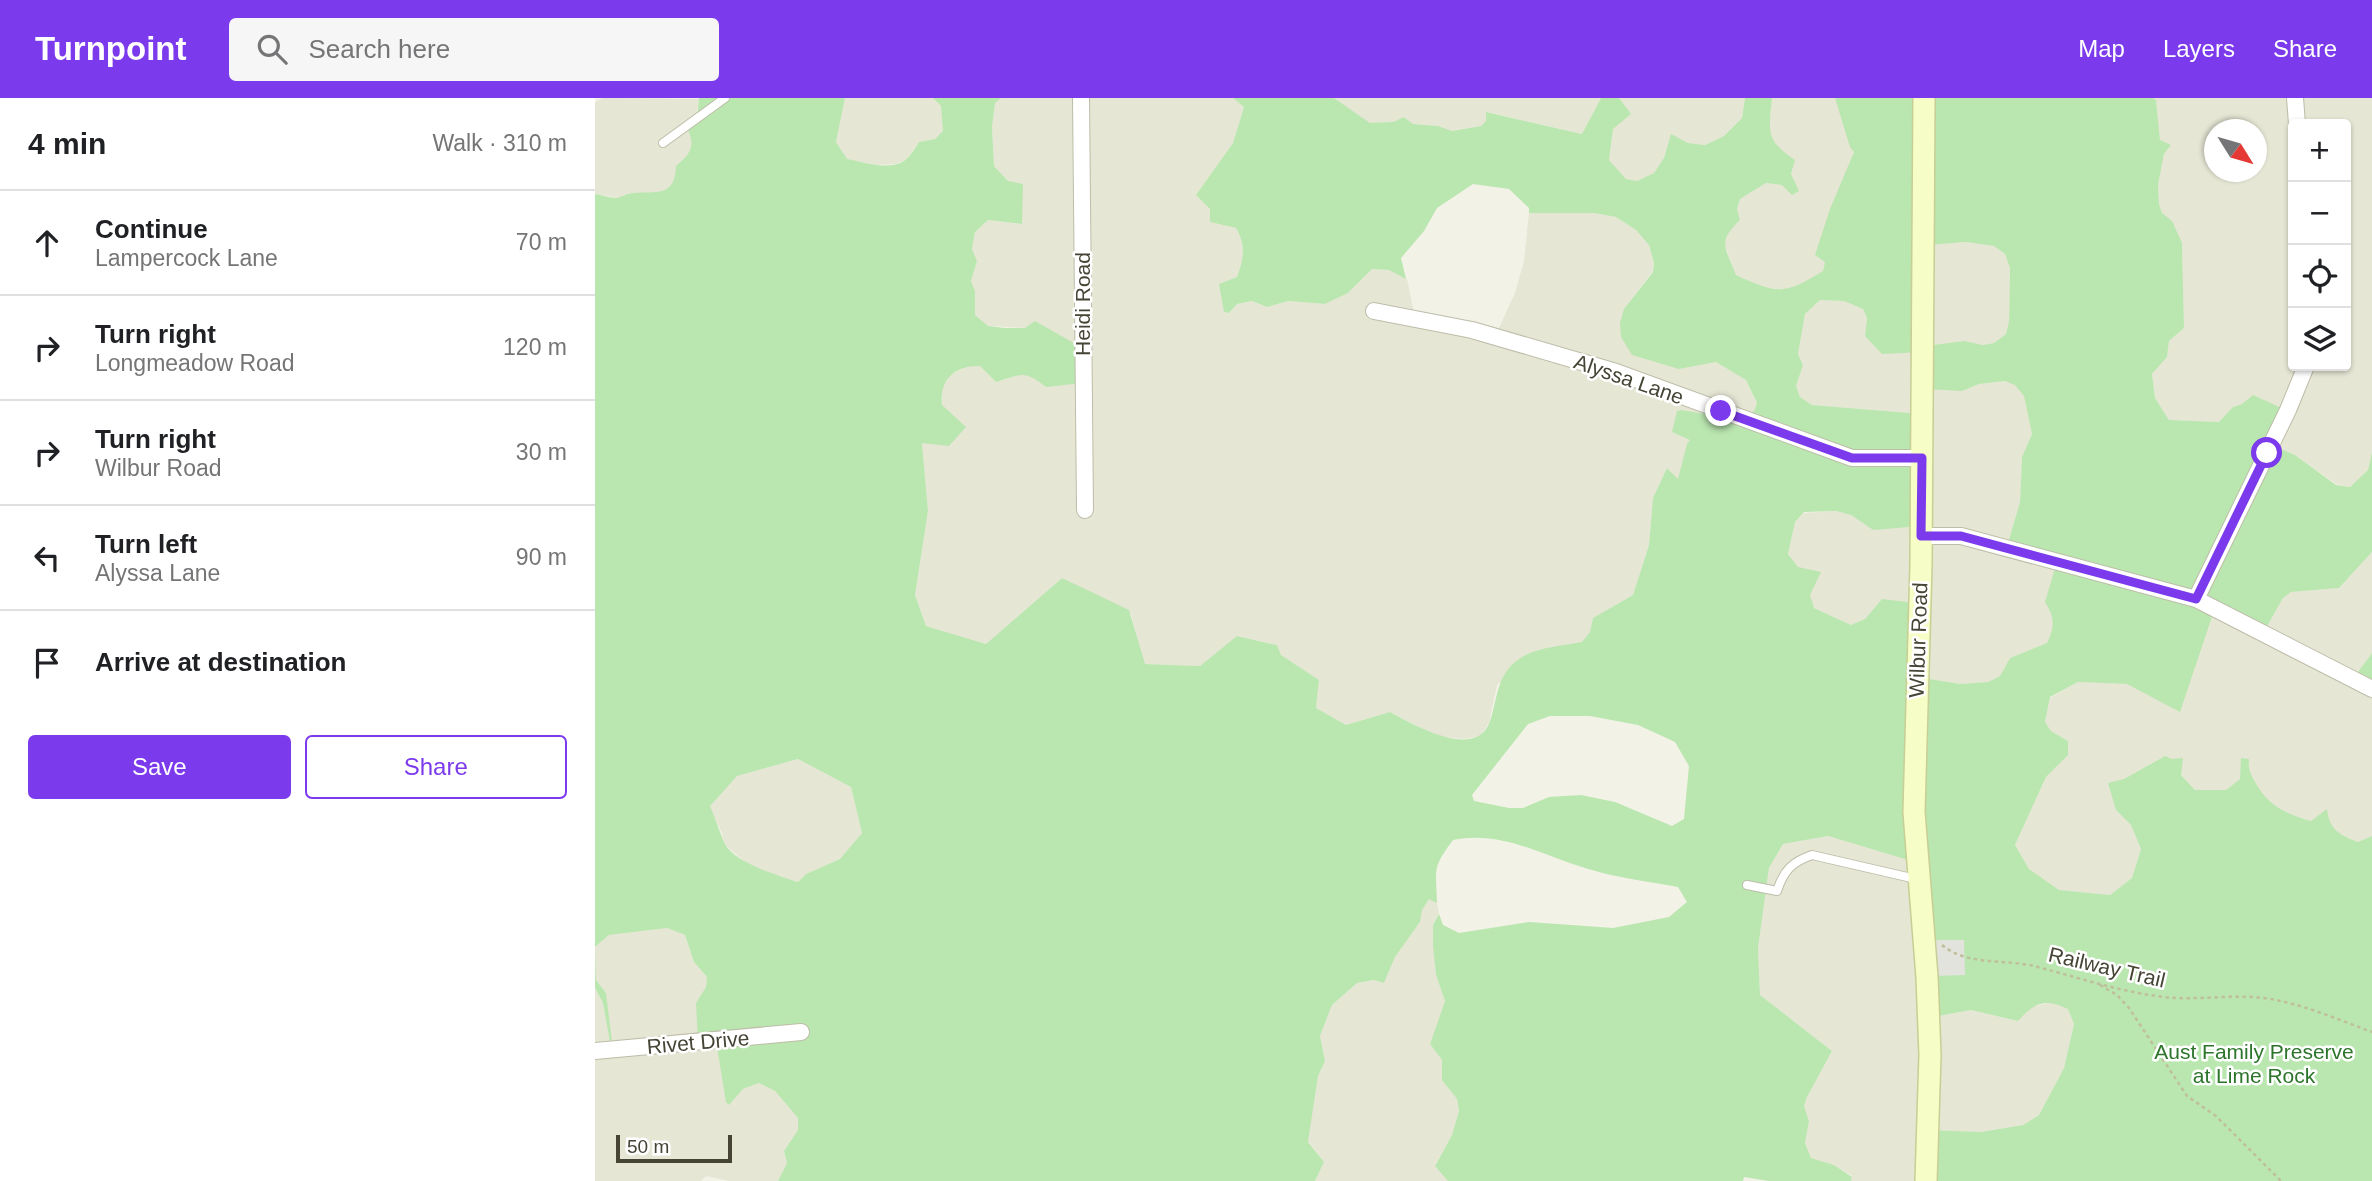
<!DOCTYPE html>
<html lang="en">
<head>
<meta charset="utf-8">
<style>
	:root { --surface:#fff; --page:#f6f6f6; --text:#202124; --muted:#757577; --line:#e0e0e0; --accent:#7c3aed }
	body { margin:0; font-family:Helvetica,sans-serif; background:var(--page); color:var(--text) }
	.controls { position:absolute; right:21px; top:21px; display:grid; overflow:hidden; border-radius:7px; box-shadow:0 2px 5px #0004 }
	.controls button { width:63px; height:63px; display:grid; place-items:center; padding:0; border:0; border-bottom:2px solid var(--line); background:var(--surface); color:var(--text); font:35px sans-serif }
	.compass { position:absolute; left:1609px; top:21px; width:63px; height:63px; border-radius:50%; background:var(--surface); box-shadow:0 2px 5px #0004; rotate:127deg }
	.scale { position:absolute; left:21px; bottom:18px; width:116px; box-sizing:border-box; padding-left:7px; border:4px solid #454435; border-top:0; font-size:19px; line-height:24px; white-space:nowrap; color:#454435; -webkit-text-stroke:5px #fff; paint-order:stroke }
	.stop { position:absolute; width:21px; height:21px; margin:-16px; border:5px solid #7c3aed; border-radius:50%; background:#fff }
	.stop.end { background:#7c3aed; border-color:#fff; box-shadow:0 2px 7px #0008 }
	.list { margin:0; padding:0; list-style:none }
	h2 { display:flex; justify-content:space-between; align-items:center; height:91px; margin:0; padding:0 28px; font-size:30px }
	h2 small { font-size:23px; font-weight:400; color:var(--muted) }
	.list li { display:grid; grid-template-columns:46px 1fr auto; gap:21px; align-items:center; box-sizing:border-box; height:105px; padding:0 28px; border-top:2px solid var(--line) }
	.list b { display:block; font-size:26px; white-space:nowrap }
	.list p { margin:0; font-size:23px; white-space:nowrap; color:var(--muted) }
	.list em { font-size:23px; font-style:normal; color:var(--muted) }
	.actions { display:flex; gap:14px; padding:21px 28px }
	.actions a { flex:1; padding:16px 0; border:2px solid var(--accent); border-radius:7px; text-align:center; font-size:24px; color:var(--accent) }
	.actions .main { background:var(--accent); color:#fff }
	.icon { flex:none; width:38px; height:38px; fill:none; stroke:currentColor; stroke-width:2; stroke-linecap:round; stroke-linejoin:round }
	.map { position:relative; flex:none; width:1777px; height:1083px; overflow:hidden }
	header { display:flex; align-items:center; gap:42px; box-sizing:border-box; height:98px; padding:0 35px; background:var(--accent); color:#fff }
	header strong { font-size:33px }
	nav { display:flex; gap:38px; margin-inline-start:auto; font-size:24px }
	.search { width:490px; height:63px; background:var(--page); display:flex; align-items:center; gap:18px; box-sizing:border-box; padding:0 24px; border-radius:7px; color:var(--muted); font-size:26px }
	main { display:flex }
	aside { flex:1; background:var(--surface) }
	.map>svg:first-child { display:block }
	.residential { fill:#e5e6d4; fill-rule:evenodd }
	.green { fill:#bae6b0; fill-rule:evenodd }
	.parking { fill:#e3e3de }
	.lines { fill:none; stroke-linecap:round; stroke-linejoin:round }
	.lane-casing { stroke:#bdbda9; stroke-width:10 }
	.street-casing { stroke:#bdbda9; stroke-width:18 }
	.secondary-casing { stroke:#c8ce94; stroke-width:24 }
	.path { stroke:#bfbf9b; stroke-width:2.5; stroke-dasharray:3.5 3.5; stroke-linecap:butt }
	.lane { stroke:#fff; stroke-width:8 }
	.street { stroke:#fff; stroke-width:16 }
	.secondary { stroke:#f6fdc6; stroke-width:21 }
	.route { stroke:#7c3aed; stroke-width:9 }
	.labels { text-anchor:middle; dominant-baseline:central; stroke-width:5; stroke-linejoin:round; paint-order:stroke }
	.street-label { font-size:21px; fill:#454435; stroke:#fff }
	.park-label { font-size:21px; fill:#2c752b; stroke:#fff }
</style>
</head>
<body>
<header>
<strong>Turnpoint</strong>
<div class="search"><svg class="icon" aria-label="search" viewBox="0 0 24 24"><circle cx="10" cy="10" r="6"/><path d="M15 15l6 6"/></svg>Search here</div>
<nav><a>Map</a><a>Layers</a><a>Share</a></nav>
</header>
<main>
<aside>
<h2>4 min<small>Walk · 310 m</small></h2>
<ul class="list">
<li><svg class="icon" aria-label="ahead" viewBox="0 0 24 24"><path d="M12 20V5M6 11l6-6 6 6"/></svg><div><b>Continue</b><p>Lampercock Lane</p></div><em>70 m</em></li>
<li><svg class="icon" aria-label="right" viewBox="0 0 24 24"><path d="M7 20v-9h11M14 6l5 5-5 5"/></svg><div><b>Turn right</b><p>Longmeadow Road</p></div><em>120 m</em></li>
<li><svg class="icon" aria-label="right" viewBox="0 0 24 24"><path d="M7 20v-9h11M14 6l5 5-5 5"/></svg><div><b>Turn right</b><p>Wilbur Road</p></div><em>30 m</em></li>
<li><svg class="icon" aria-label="left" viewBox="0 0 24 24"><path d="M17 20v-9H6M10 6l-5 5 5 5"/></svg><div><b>Turn left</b><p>Alyssa Lane</p></div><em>90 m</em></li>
<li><svg class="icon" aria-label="arrive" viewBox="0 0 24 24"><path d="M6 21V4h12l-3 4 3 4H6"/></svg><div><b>Arrive at destination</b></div></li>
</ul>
<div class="actions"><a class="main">Save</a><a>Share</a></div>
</aside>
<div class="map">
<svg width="1777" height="1083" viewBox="0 0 1777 1083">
	<rect width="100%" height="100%" fill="#f2f2e6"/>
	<!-- residential -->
	<path class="residential" d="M8 0 104 1 95 56 81 68V79L78 86 67 95H34L24 100 0 96V4Z
		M250 0H338L346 8 349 33 340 41 324 44 311 62 301 66 280 67 252 61 241 44Z
		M406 0H638L649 9 638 45 601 97 615 111V124L641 130 646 139 649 162 642 179 627 185 629 214 634 215 642 206 657 203 672 209 693 203 730 206 753 195 777 171 794 172 812 181 818 210 825 222 899 241 920 195 929 163 934 115H999L1021 119 1041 132 1054 147 1059 165 1058 173 1029 211 1084 271 1121 264 1151 282 1162 306 1159 313 1139 321 1087 312 1082 313 1096 342 1092 346 1089 396 1082 381 1072 370 1058 400 1054 447 1038 497 998 520 995 534 987 545 942 553 902 587 894 625 885 638 869 641 844 639 795 614 751 627 721 610 724 582 686 557 682 547 643 538 605 568 549 566 536 516 467 480 391 546 331 528 320 497 333 413 327 344 347 307 346 292 355 277 374 267 385 268 401 284 427 276 435 277 431 230 393 228 380 217V193L376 183 382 163 377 151 380 134 393 122 426 126 413 83 399 68 397 29 400 5Z
		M739 0H1006L987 36 892 14 891 23 886 28 857 33 843 28 818 26 809 19 798 24 775 26Z
		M1024 0H1150L1147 20 1129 38 1110 47 1093 45 1076 37 1069 60 1059 75 1042 83 1031 81 1014 62 1018 31 1030 10Z
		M1177 0H1240L1259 53 1251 76 1228 173 1203 190 1181 191 1166 188 1141 177 1129 145 1132 134 1145 122 1142 111 1145 101 1171 85 1187 87 1196 76 1200 62 1182 50 1174 32Z
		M1558 0H1777V354L1773 372 1755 389 1741 386 1700 357 1679 348 1647 306 1638 309 1625 324 1574 322 1560 300 1557 276 1572 259 1574 243 1589 230 1587 145 1567 115 1564 106 1563 87 1569 56 1576 47 1565 43 1561 2ZM1698 26H1751V268H1698ZM1619 32H1661V74H1619Z
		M1371 144 1399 148 1410 156 1415 170 1414 223 1411 236 1399 245 1388 247 1369 243 1330 248 1334 147Z
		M1225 202 1249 203 1268 211 1272 220 1270 238 1328 254 1367 293 1384 286 1410 283 1420 286 1429 297 1437 336 1427 359 1425 404 1413 445 1460 457 1459 530 1452 545 1415 560 1405 578 1393 584 1366 586 1322 579 1287 501 1270 521 1256 527 1219 510 1203 469 1193 456 1200 424 1209 415 1241 413 1256 417 1278 432 1327 316 1217 307 1205 299 1201 288 1208 267 1203 256 1210 216Z
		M1777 454V555L1760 578 1777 593V738L1763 744 1741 735 1733 722 1716 723 1693 716 1668 699 1653 670 1654 662 1645 681 1631 692H1600L1586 677 1577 661 1570 658 1529 681 1521 712 1536 727 1546 751 1537 780 1515 797 1464 792 1434 771 1420 747 1451 679 1473 657V643L1456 633 1450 624 1455 600 1483 584 1532 586 1585 613 1619 513 1670 532 1688 500 1696 494 1744 490Z
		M203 661 256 689 267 735 245 761 211 776 203 784 156 769 130 747 127 735 114 708 142 678Z
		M1233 738 1323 765 1338 919 1376 912 1423 923 1436 909 1458 904 1474 911 1479 926 1469 970 1444 1017 1428 1027 1386 1034 1336 1032 1331 1083H1256L1257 1078 1239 1067 1216 1060 1210 1045 1214 1023 1209 1008 1212 999 1237 953 1165 897 1163 850 1174 770 1188 746Z
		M834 800 842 805 844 815 838 827 841 877 850 903 835 946 847 962 848 982 862 1001 864 1013 857 1037 840 1067 853 1083H720L729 1064 713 1043 723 978 730 963 725 938 737 907 762 885 779 882 789 885 800 859 825 824 827 812Z
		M72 830 90 837 99 864 112 879 111 889 101 905 121 943 132 1004 134 1007 148 991 164 985 180 993 203 1020V1032L189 1053 192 1065 183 1083H134L111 1078 106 1083H0V890L8 905 16 950 11 895 1 882 0 849 14 837Z"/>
	<!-- green -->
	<path class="green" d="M104 0H250L241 44 252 61C268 64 294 73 309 63 315 59 320 50 324 44L340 41 348 33 346 8 338 0H406L400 5 397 29 399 68 413 83 428 86 427 126 393 122 380 134 377 151 382 163 376 183 380 193V217L393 228 410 230H430L440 223 484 248 487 285 451 289C429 272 427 276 401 284L385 268C360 267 344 282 347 307L371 329 354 348 327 345 333 413 320 497 331 528 391 546 467 480 534 512 550 566 605 568 642 538 682 547 686 557 724 582 721 610 751 627 795 614C818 626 881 664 895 623 903 600 901 577 924 561 941 549 967 548 987 544L995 534 998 520 1038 497 1054 447 1058 400 1072 370 1083 381 1092 346 1095 342 1077 334 1082 313 1087 312 1139 321 1159 313 1162 305 1151 282 1121 264 1084 271 1037 257 1026 239 1025 225 1029 211 1058 174 1059 165 1054 147 1041 132 1021 119 999 115H934V110L914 91 878 86 842 110 829 133 806 160 811 181 794 172 777 171 753 195 730 206 693 203 672 209 657 203 642 206 634 215 629 214 624 186 642 179C649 161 651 147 641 130L615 124V111L601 97 638 45 649 9 638 0H739L775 25 798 24 809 19 818 26 843 28 857 33 886 28 891 23V14L987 36 1006 0H1024L1036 16 1018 31 1014 62 1031 81 1042 83 1059 75 1069 60 1076 36 1093 45 1110 47 1129 38 1147 20 1150 0H1177C1174 34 1170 42 1200 62L1196 76 1204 93 1197 97 1187 87 1171 85 1145 101 1142 111 1145 122C1121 145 1131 149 1141 177 1182 196 1190 197 1228 173L1230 164 1220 157 1235 111 1259 54 1255 49 1240 0H1558L1561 2 1565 42 1576 47 1569 56 1563 87 1564 106 1567 115 1577 123 1587 145 1589 230 1574 243 1572 259 1557 276 1560 300 1574 322 1624 324 1638 309 1647 306 1658 297 1693 313 1679 348 1700 357 1741 387 1755 389 1773 372 1777 354V454L1744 490 1696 494 1688 500 1670 532 1619 513 1585 614 1532 586 1483 584 1455 599 1450 624 1456 633 1473 643V657L1451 679 1420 747 1434 771 1464 792 1515 797 1537 780 1546 751 1536 727 1521 712 1513 685 1529 681 1570 658 1577 661 1588 660 1586 677 1600 692H1631L1645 681 1646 660 1654 661C1653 670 1655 674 1659 682 1673 708 1689 715 1716 723L1732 711C1734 732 1745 737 1763 744L1777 738V1083H1331L1335 1032 1386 1034 1428 1027 1444 1017 1469 970 1479 926 1473 911C1450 900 1440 904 1423 923L1376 912 1338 919 1323 765 1233 738 1188 746 1174 770 1163 850 1165 897 1237 953 1212 999 1209 1008 1214 1023 1210 1045 1216 1060 1239 1067 1257 1079 1256 1083H1174L1149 1079 1148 1083H853L840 1068 857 1037 864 1013 862 1001 847 982V962L835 946 850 903 841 877 838 848V827L844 816 848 827 864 835 934 824 1018 830 1074 819 1092 804 1083 789C1057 784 1030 781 1004 774 954 762 911 731 858 742 837 770 841 771 842 805L834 801 827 812 825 824 800 859 789 885 779 882 762 885 737 907 725 938 730 963 723 978 713 1044 729 1064 720 1083H183L192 1065 189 1053 203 1032V1020L180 993 164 985 148 991 134 1007 131 1004 121 943 103 944 101 905 111 889 112 879 99 864 90 837 72 830 14 837 0 849 1 882 11 895 18 952 16 950 8 905 0 890V96C7 97 15 100 22 100 27 99 32 95 38 95 61 93 80 100 81 68 94 57 101 50 93 32L102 21ZM1371 144 1399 148 1410 156 1415 170 1414 223 1411 236 1399 245 1388 247 1369 243 1330 248 1334 147ZM1225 202 1249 203 1268 211 1272 220 1270 238 1287 256 1328 254 1332 291 1367 293 1384 286 1410 283 1420 287 1429 298 1437 336 1427 359 1425 404 1413 445 1463 460 1450 504C1460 520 1460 528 1452 545L1415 560 1405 578 1393 584 1366 586 1322 579 1321 505 1287 501 1270 521 1256 527 1219 510 1215 497 1226 474 1203 469 1193 456 1200 424 1209 414 1241 413 1256 417 1278 432 1326 428 1327 316 1217 307 1205 299 1201 288 1208 267 1203 256 1210 216ZM955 618H995L1043 627 1080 644 1094 668 1089 721 1077 728 1020 704 986 697 954 699 928 710H914L879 703 877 697 933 626ZM203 661 256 689 267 735 245 761 211 776 203 784C183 777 138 765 129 744 124 732 120 720 115 708L142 678Z
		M1777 555V593L1760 578Z"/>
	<!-- parking -->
	<path class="parking" d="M1336 842H1369L1370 877 1338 878Z"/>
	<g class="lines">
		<defs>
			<path id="lane" d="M68 45 130 0
				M1152 787 1182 793C1189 772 1197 764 1217 757L1321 781"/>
			<path id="street" d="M486 0 490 412
				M1700 0 1702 26
				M779 213 877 232 1021 274 1257 360H1327
				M1326 438H1366L1601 501 1777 591
				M1601 501 1693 312 1711 268
				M0 953 206 934"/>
			<path id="secondary" d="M1329 0 1326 467 1319 714 1332 879 1335 957 1331 1083"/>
		</defs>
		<!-- lane casing -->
		<use href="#lane" class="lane-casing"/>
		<!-- street casing -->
		<use href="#street" class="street-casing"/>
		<!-- secondary casing -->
		<use href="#secondary" class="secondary-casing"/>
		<!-- path -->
		<path class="path" d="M1347 847C1372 868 1410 861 1439 868 1482 879 1525 894 1569 899 1604 903 1641 895 1676 901 1710 907 1744 922 1777 934
			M1505 887 1522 897 1534 910 1592 998 1621 1018 1686 1083"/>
		<!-- lane -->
		<use href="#lane" class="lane"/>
		<!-- street -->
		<use href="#street" class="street"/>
		<!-- secondary -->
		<use href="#secondary" class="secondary"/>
	</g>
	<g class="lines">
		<!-- route -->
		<path class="route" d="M1126 313 1257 360H1327L1326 438H1366L1601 501 1672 355"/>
	</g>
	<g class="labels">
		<!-- street labels -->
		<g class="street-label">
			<text transform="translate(487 206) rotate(-90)">Heidi Road</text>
			<text transform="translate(1034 281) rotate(19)">Alyssa Lane</text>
			<text transform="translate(1323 542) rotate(-88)">Wilbur Road</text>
			<text transform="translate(1512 869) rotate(13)">Railway Trail</text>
			<text transform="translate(103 944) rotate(-5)">Rivet Drive</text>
		</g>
		<!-- park labels -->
		<g class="park-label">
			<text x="1659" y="953">Aust Family Preserve<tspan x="1659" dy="24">at Lime Rock</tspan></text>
		</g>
	</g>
</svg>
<div class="controls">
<button>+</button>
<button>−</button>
<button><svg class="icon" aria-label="locate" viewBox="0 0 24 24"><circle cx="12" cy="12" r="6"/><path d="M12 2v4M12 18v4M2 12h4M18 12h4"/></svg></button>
<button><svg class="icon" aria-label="layers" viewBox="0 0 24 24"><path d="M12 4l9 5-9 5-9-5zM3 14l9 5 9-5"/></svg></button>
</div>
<svg class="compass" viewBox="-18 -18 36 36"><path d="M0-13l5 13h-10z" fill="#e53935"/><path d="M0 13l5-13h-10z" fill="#757577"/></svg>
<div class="scale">50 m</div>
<div class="stop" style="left:1672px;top:355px"></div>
<div class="stop end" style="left:1126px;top:313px"></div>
</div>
</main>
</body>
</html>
